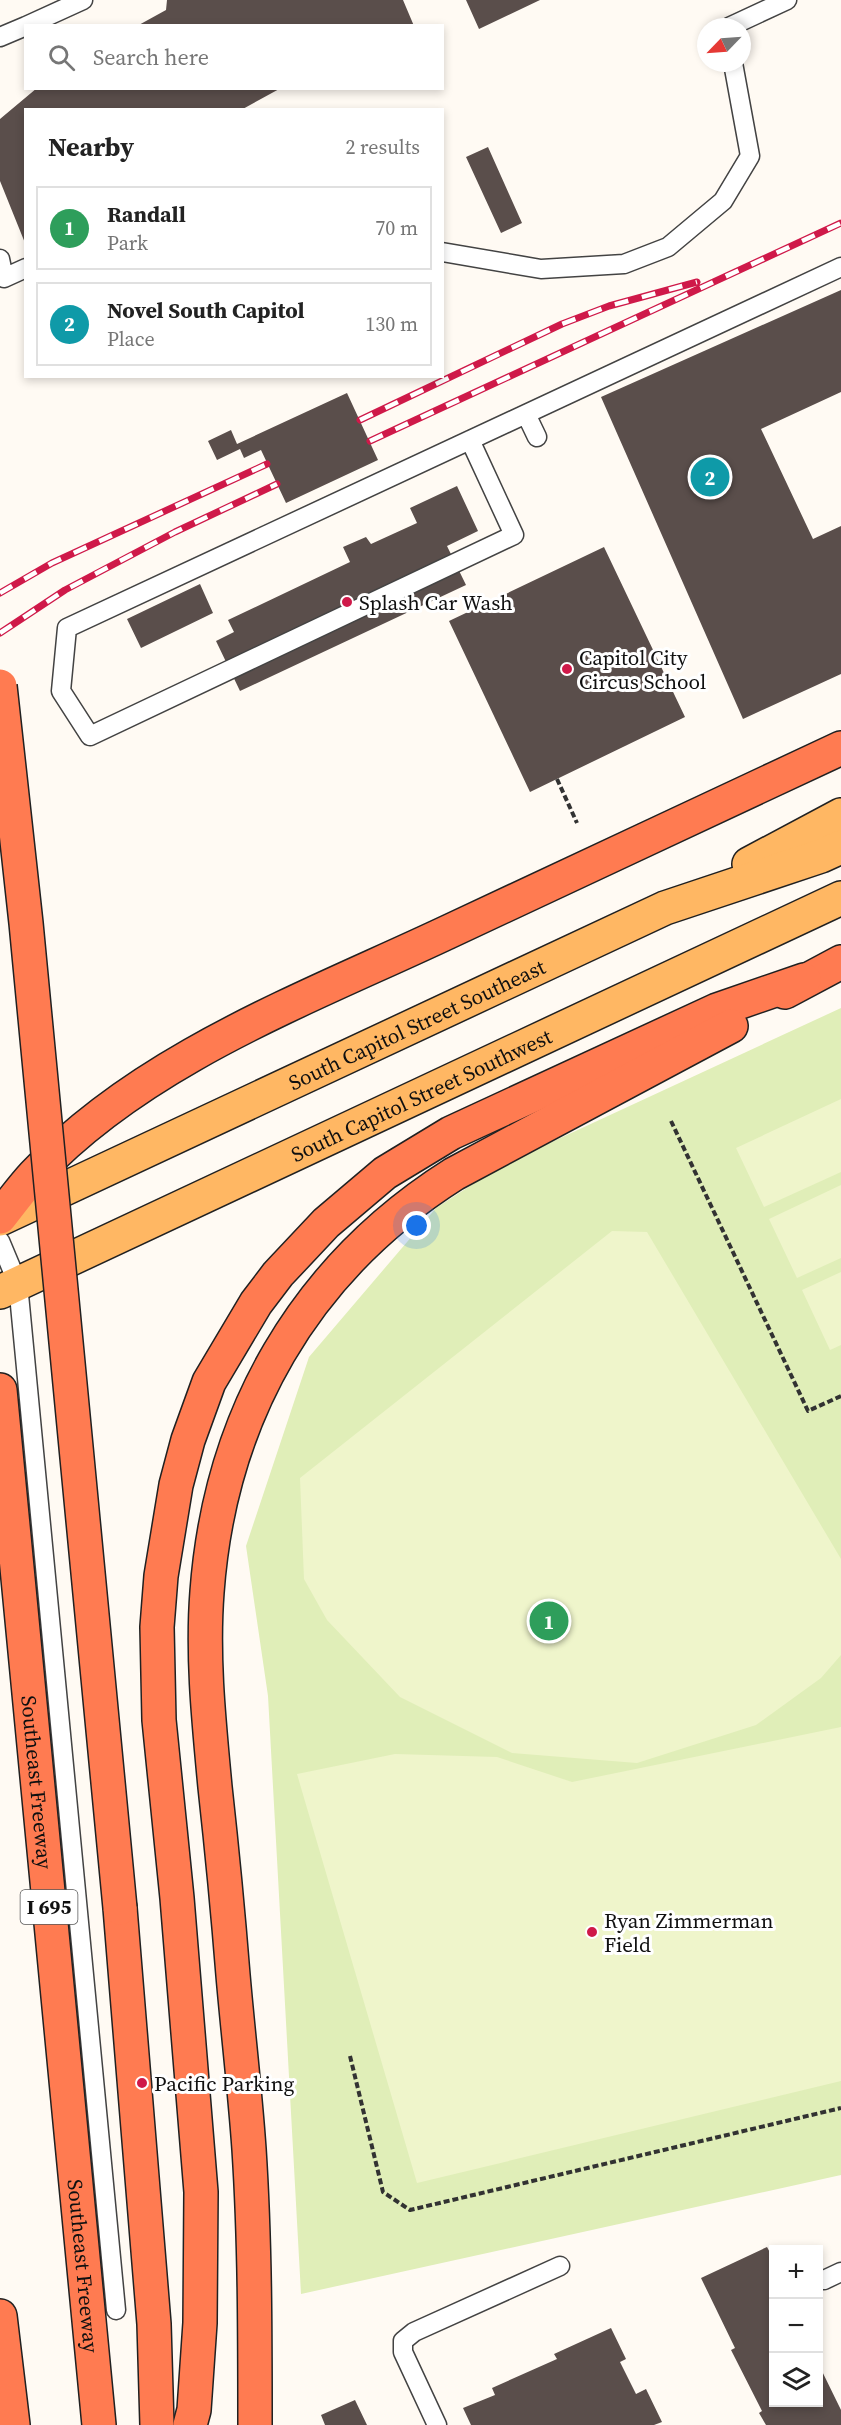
<!DOCTYPE html>
<html lang="en">
<head>
<meta charset="utf-8">
<style>
	:root { --surface:#fff; --page:#f6f6f6; --text:#222; --muted:#767676; --line:#e0e0e0; --accent:#2563eb }
	body { margin:0; font-family:"Source Serif 4",serif; background:var(--page); color:var(--text) }
	.controls { position:absolute; right:18px; bottom:18px; display:grid; overflow:hidden; border-radius:0px; box-shadow:0 3px 9px #0003 }
	.controls button { width:54px; height:54px; display:grid; place-items:center; padding:0; border:0; border-bottom:2px solid var(--line); background:var(--surface); color:var(--text); font:30px sans-serif }
	.compass { position:absolute; left:697px; top:18px; width:54px; height:54px; border-radius:50%; background:var(--surface); box-shadow:0 3px 9px #0003; rotate:245deg }
	.you { position:absolute; left:417px; top:1226px; width:21px; height:21px; margin:-15px; border:4px solid #fff; border-radius:50%; background:#1a73e8; box-shadow:0 0 0 9px #1a73e833 }
	.badge { display:grid; place-items:center; width:39px; height:39px; border-radius:50%; background:var(--accent); color:#fff; font-size:20px; font-weight:700 }
	.pin { position:absolute; translate:-50% -50%; border:3px solid #fff; box-shadow:0 2px 6px #0006 }
	.list { margin:0; padding:0; list-style:none }
	h2 { display:flex; justify-content:space-between; align-items:center; height:78px; margin:0; padding:0 24px; font-size:26px }
	h2 small { font-size:20px; font-weight:400; color:var(--muted) }
	.list li { display:grid; grid-template-columns:39px 1fr auto; gap:18px; align-items:center; box-sizing:border-box; height:84px; margin:0 12px 12px; padding:0 12px; border:2px solid var(--line); border-radius:0px }
	.list b { display:block; font-size:22px; white-space:nowrap }
	.list p { margin:0; font-size:20px; white-space:nowrap; color:var(--muted) }
	.list em { font-size:20px; font-style:normal; color:var(--muted) }
	.icon { flex:none; width:33px; height:33px; fill:none; stroke:currentColor; stroke-width:2; stroke-linecap:round; stroke-linejoin:round }
	.map { position:relative; flex:none; width:841px; height:2425px; overflow:hidden }
	.search { position:absolute; background:var(--surface); box-shadow:0 3px 9px #0003; left:24px; top:24px; width:420px; height:66px; display:flex; align-items:center; gap:15px; box-sizing:border-box; padding:0 21px; border-radius:0px; color:var(--muted); font-size:22px }
	.panel { position:absolute; background:var(--surface); box-shadow:0 3px 9px #0003; left:24px; top:108px; width:420px; height:270px; border-radius:0px }
	.map>svg:first-child { display:block }
	.green { fill:#e0eeb8 }
	.pitch { fill:#eff5cb }
	.building { fill:#5a4e4b }
	.lines { fill:none; stroke-linecap:round; stroke-linejoin:round }
	.lane-casing { stroke:#434343; stroke-width:21 }
	.primary-casing { stroke:#212121; stroke-width:36 }
	.highway-casing { stroke:#212121; stroke-width:36 }
	.path { stroke:#323232; stroke-width:4; stroke-dasharray:6 3; stroke-linecap:butt }
	.lane { stroke:#fff; stroke-width:18 }
	.primary { stroke:#ffb763; stroke-width:33 }
	.highway { stroke:#ff7b51; stroke-width:33 }
	.rail-casing { stroke:#cf1949; stroke-width:7 }
	.rail { stroke:#fff; stroke-width:4.5; stroke-dasharray:14; stroke-linecap:butt }
	.highway-bridge-casing { stroke:#212121; stroke-width:36; stroke-linecap:butt }
	.highway-bridge { stroke:#ff7b51; stroke-width:33 }
	.poi-dot { fill:#cf1949; stroke:#fff; stroke-width:2 }
	.labels { text-anchor:middle; dominant-baseline:central; stroke-width:6; stroke-linejoin:round; paint-order:stroke }
	.shield { fill:#fff; stroke:#585858; stroke-width:1.5 }
	.shield-label { font-size:20px; font-weight:bold; fill:#101010 }
	.poi-label { font-size:21px; fill:#101010; stroke:#fff; text-anchor:start }
	.street-label { font-size:21px; fill:#101010; stroke:#fff }
</style>
</head>
<body>
<div class="map">
<svg width="841" height="2425" viewBox="0 0 841 2425">
	<rect width="100%" height="100%" fill="#fffaf3"/>
	<!-- green -->
	<path class="green" d="M841 1008V2175L301 2294 268 1696 246 1546 309 1357 436 1208 504 1164Z"/>
	<!-- pitch -->
	<path class="pitch" d="M841 1099V1172L764 1207 736 1148Z
		M841 1185V1258L797 1278 769 1219Z
		M612 1231 647 1232 841 1559V1655L821 1678 756 1725 637 1763 512 1753 400 1697 327 1620 304 1579 300 1478Z
		M841 1272V1345L830 1350 802 1290Z
		M841 1727V2081L417 2183 297 1774 395 1754 497 1757 572 1782Z"/>
	<!-- building -->
	<path class="building" d="M167 0H403L414 26H137L166 10Z
		M466 0H540L479 29Z
		M37 88H281L241 110H26L25 243 0 181V119Z
		M488 147 522 223 501 233 466 157Z
		M841 290V392L761 429 813 539 841 526V674L743 719 601 397Z
		M347 393 378 460 286 503 261 450 244 458 240 449 217 460 208 441 231 430 237 444Z
		M457 486 478 531 447 546 466 585 240 691 216 641 234 632 228 620 350 562 343 547 366 537 371 544 417 523 410 508Z
		M604 547 685 717 530 792 449 621Z
		M200 584 213 613 141 648 127 619Z
		M767 2247 774 2260V2402H818V2363L841 2410V2425H766L759 2413 762 2411 731 2350 735 2348 701 2278Z
		M611 2328 626 2359 620 2362 636 2394 646 2389 662 2422 654 2425H471L463 2408 495 2395 492 2388 557 2359 554 2354Z
		M355 2400 367 2425H325L321 2415Z"/>
	<g class="lines">
		<defs>
			<path id="lane" d="M26 26 83 0
				M729 27 787 0
				M0 37 26 26
				M442 252 541 269 624 264 668 247 723 201 750 156 733 63
				M0 259 4 278 26 268
				M526 414 537 437
				M470 440 514 535 90 736 61 691 67 628 841 267
				M0 1241 18 1284 116 2310
				M824 2280 841 2272
				M437 2425 403 2352V2341L414 2332 560 2266"/>
			<g id="primary">
				<path d="M749 864 841 815"/>
				<path id="s1" d="M0 1219 665 908 821 856 841 847"/>
				<path id="s2" d="M0 1292 841 898"/>
			</g>
			<g id="highway">
				<path d="M785 992 841 962"/>
				<path d="M0 1217C11 1203 22 1188 34 1175 142 1059 308 998 448 932 579 871 710 809 841 748"/>
				<path id="s3" d="M0 1390 99 2425"/>
				<path d="M120 1908 154 2324 157 2425"/>
				<path d="M0 2316 13 2425"/>
				<path d="M190 2425 194 2410 200 2323 201 2192 177 1898 159 1720 157 1627 161 1576 176 1485 188 1440 209 1382 256 1303 278 1274 326 1223 385 1173 451 1133 717 1010 804 980"/>
				<path d="M255 2425C255 2333 255 2241 249 2149 245 2091 238 2033 233 1975 228 1912 222 1850 215 1787 209 1723 202 1657 207 1592 220 1416 304 1269 454 1174L731 1026"/>
			</g>
		</defs>
		<!-- lane casing -->
		<use href="#lane" class="lane-casing"/>
		<!-- primary casing -->
		<use href="#primary" class="primary-casing"/>
		<!-- highway casing -->
		<use href="#highway" class="highway-casing"/>
		<!-- path -->
		<path class="path" d="M557 779 577 823
			M671 1121 808 1411 841 1396
			M350 2056 383 2192 410 2210 841 2108"/>
		<!-- lane -->
		<use href="#lane" class="lane"/>
		<!-- primary -->
		<use href="#primary" class="primary"/>
		<!-- highway -->
		<use href="#highway" class="highway"/>
		<defs>
			<path id="rail" d="M360 420 562 324 609 306 697 282
				M370 441 841 223
				M0 593 52 563 267 464
				M0 633 65 590 175 532 277 484"/>
		</defs>
		<!-- rail casing -->
		<use href="#rail" class="rail-casing"/>
		<!-- rail -->
		<use href="#rail" class="rail"/>
		<defs>
			<path id="highway-bridge" d="M0 686 26 923 120 1908"/>
		</defs>
		<!-- highway-bridge casing -->
		<use href="#highway-bridge" class="highway-bridge-casing"/>
		<!-- highway-bridge -->
		<use href="#highway-bridge" class="highway-bridge"/>
	</g>
	<!-- markers -->
	<g class="poi-dot">
		<circle cx="347" cy="602" r="6"/>
		<circle cx="567" cy="669" r="6"/>
		<circle cx="592" cy="1932" r="6"/>
		<circle cx="142" cy="2083" r="6"/>
	</g>
	<g class="labels">
		<!-- shield labels -->
		<rect class="shield" x="20.5" y="1890" width="57" height="34" rx="4.5"/>
		<g class="shield-label">
			<text x="49" y="1907">I 695</text>
		</g>
		<!-- poi labels -->
		<g class="poi-label">
			<text x="359" y="602">Splash Car Wash</text>
			<text x="579" y="657">Capitol City<tspan x="579" dy="24">Circus School</tspan></text>
			<text x="604" y="1920">Ryan Zimmerman<tspan x="604" dy="24">Field</tspan></text>
			<text x="154" y="2083">Pacific Parking</text>
		</g>
		<!-- street labels -->
		<g class="street-label">
			<text stroke="none"><textPath href="#s1" startOffset="460">South Capitol Street Southeast</textPath></text>
			<text stroke="none"><textPath href="#s2" startOffset="465">South Capitol Street Southwest</textPath></text>
			<text stroke="none"><textPath href="#s3" startOffset="394">Southeast Freeway</textPath></text>
			<text stroke="none"><textPath href="#s3" startOffset="880">Southeast Freeway</textPath></text>
		</g>
	</g>
</svg>
<div class="controls">
<button>+</button>
<button>−</button>
<button><svg class="icon" aria-label="layers" viewBox="0 0 24 24"><path d="M12 4l9 5-9 5-9-5zM3 14l9 5 9-5"/></svg></button>
</div>
<svg class="compass" viewBox="-18 -18 36 36"><path d="M0-13l5 13h-10z" fill="#e53935"/><path d="M0 13l5-13h-10z" fill="#767676"/></svg>
<div class="you"></div>
<div class="pin badge" style="left:549px;top:1621px;background:#2e9e5b">1</div>
<div class="pin badge" style="left:710px;top:477px;background:#0f9aa8">2</div>
<div class="search"><svg class="icon" aria-label="search" viewBox="0 0 24 24"><circle cx="10" cy="10" r="6"/><path d="M15 15l6 6"/></svg>Search here</div>
<section class="panel">
<h2>Nearby<small>2 results</small></h2>
<ul class="list">
<li><span class="badge" style="background:#2e9e5b">1</span><div><b>Randall</b><p>Park</p></div><em>70 m</em></li>
<li><span class="badge" style="background:#0f9aa8">2</span><div><b>Novel South Capitol</b><p>Place</p></div><em>130 m</em></li>
</ul>
</section>
</div>
</body>
</html>
